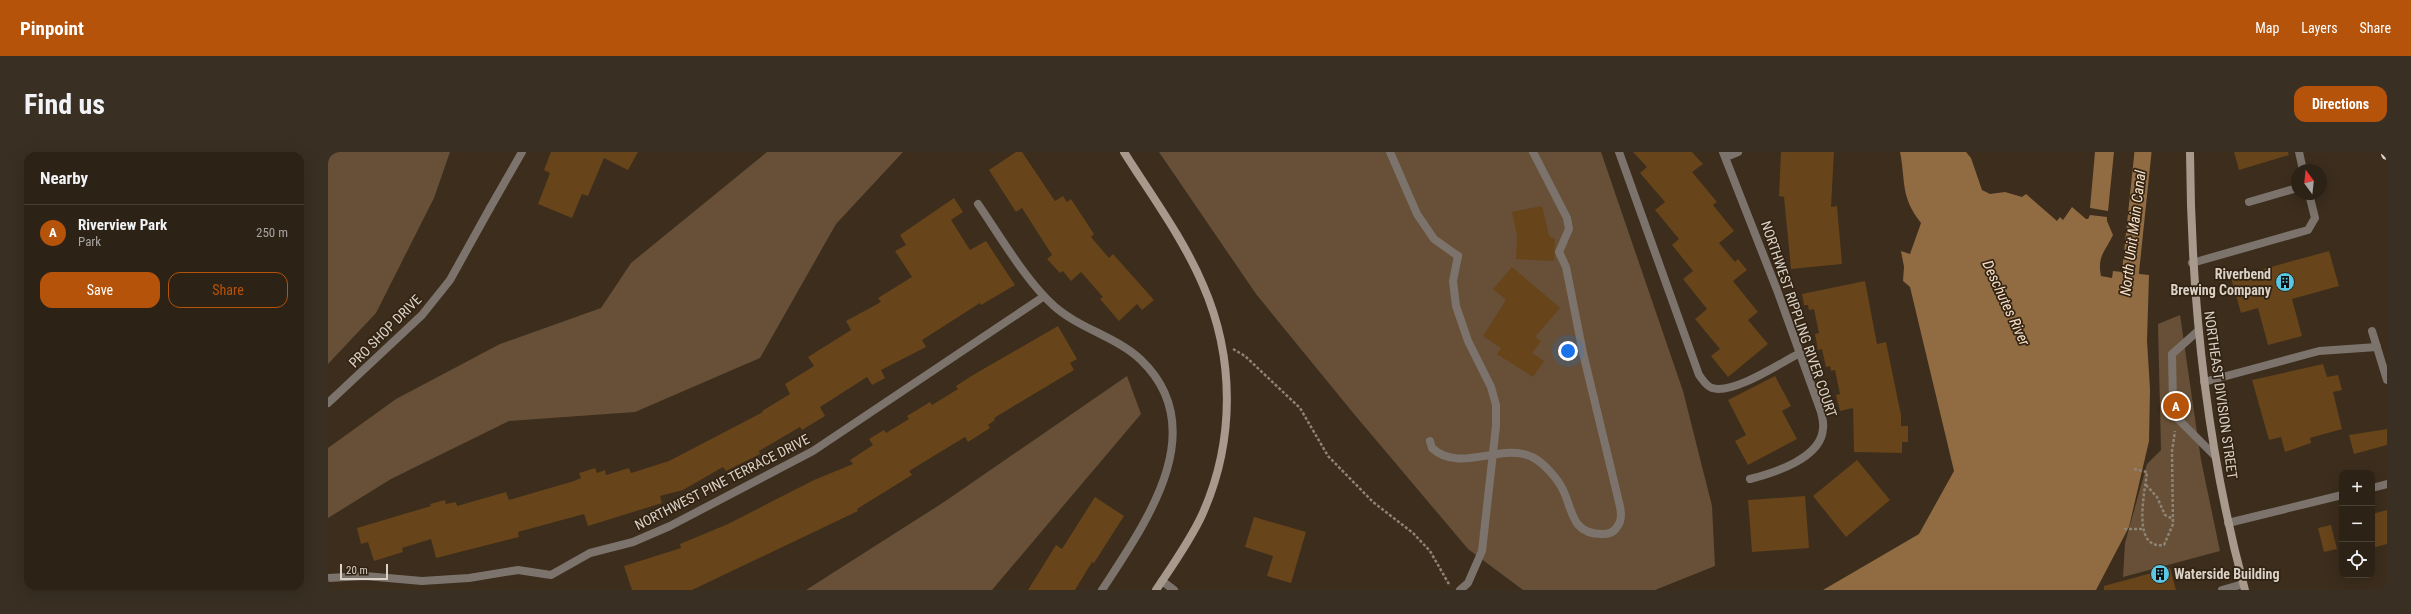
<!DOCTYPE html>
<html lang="en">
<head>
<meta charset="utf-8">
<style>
	:root { --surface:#2d2216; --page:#392f23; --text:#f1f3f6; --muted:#a7a4a1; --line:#483f35; --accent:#b45309 }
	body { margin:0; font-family:"Roboto Condensed",sans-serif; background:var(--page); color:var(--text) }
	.controls { position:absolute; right:12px; bottom:12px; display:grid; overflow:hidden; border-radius:8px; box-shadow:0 4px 16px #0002 }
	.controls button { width:36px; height:36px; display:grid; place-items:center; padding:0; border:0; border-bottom:1px solid var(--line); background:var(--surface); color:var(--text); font:20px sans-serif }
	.compass { position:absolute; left:1963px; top:12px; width:36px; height:36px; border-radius:50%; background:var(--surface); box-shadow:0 4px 16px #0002; rotate:345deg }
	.scale { position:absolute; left:12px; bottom:10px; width:48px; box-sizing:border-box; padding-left:4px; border:2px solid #dad1c7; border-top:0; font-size:11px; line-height:14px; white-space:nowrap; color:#dad1c7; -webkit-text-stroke:3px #322313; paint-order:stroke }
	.you { position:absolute; left:1240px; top:199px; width:14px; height:14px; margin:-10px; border:3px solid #fff; border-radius:50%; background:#1a73e8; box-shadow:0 0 0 6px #1a73e833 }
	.badge { display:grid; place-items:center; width:26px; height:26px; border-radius:50%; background:var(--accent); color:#fff; font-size:13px; font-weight:700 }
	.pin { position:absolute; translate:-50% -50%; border:2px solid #fff; box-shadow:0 1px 4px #0006 }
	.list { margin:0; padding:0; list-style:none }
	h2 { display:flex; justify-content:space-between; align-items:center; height:52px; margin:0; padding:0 16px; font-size:17px }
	h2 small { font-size:13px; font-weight:400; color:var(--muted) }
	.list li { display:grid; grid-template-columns:26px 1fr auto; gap:12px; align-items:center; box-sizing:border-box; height:56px; padding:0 16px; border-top:1px solid var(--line) }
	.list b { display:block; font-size:15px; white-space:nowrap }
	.list p { margin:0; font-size:13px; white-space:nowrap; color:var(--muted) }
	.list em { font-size:13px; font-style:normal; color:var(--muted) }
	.actions { display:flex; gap:8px; padding:12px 16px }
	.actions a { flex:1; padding:9px 0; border:1px solid var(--accent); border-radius:12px; text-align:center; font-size:14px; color:var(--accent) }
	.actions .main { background:var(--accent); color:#fff }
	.icon { flex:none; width:22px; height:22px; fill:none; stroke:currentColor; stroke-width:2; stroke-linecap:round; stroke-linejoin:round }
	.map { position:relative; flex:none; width:2059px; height:438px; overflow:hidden; border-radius:12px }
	header { display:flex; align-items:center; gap:24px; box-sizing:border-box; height:56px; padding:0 20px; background:var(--accent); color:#fff }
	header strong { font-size:19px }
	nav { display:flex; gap:22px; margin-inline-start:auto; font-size:14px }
	.intro { display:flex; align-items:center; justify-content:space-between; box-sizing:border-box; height:96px; padding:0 24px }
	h1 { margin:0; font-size:28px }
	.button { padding:10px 18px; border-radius:12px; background:var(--accent); color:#fff; font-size:14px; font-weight:700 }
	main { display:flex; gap:24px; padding:0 24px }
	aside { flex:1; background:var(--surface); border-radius:12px; box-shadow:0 4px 16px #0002 }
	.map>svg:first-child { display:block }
	.green { fill:#675037 }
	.water { fill:#916b42 }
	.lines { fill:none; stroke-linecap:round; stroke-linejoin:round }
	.canal { stroke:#916b42; stroke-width:17 }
	.building { fill:#67441a }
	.path { stroke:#8f8376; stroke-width:2.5; stroke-dasharray:3 2; stroke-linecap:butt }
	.lane { stroke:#7c746c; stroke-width:8 }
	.street { stroke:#7c746c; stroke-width:8 }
	.secondary { stroke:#a79a8d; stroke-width:8 }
	.highway { stroke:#e6d2be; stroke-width:12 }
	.labels { text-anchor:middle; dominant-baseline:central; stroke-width:3.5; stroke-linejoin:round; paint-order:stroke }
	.poi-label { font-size:14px; font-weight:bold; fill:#dad1c7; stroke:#322313; text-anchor:end }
	.street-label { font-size:14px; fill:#dad1c7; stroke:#322313 }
	.water-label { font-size:15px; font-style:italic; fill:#f8e0c7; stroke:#322313 }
</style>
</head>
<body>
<header>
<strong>Pinpoint</strong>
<nav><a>Map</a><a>Layers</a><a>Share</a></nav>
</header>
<div class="intro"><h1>Find us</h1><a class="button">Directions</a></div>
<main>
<aside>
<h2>Nearby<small></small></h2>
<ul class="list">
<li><span class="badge">A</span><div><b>Riverview Park</b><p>Park</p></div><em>250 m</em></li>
</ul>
<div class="actions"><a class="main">Save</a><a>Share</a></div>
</aside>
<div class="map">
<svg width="2059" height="438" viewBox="0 0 2059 438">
	<rect width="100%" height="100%" fill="#3c2d1d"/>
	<!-- green -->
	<path class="green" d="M0 0H122L106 46 48 161 0 212Z
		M439 0H575L508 72 432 206 307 260 181 269 63 327 0 366V296L68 247 172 192 273 156 303 111Z
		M831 0H1273L1355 239 1384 354 1387 414 1327 438H1195L1140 397 1026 262 928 142Z
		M1852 163 1873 308 1892 399 1795 425 1797 391 1819 312 1833 298 1830 172Z
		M799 224 813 262 664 438H478L616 350Z"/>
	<!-- water -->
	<path class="water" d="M1572 0H1638L1643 6 1654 38 1662 42 1677 40 1694 45 1698 42 1729 69 1732 65 1735 68 1744 55 1758 67H1760L1762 63 1779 65V69L1785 83C1777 100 1769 104 1773 124L1784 126 1785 119 1821 123 1819 189 1822 237 1821 289 1801 375 1768 438H1495L1591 382 1626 319 1582 135 1575 129 1576 115 1573 99 1582 102 1593 71C1572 44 1578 31 1572 0Z
		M1767 0H1786L1780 59 1762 56Z"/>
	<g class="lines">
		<!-- canal -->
		<path class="canal" d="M1800 144 1815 0"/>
	</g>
	<!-- building -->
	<path class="building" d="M223 0H310L300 18 276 6 260 44 254 42 244 66 210 52 222 21 216 18Z
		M688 0H694L727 49 735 44 739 50 743 47 766 82 763 85 781 106 785 102 826 148 814 158 809 152 791 169 772 147 775 145 753 120 743 129 735 119 732 121 719 107 724 103 694 56 688 60 661 18Z
		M1305 0H1364L1375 12 1364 20 1389 50 1385 53 1406 79 1391 91 1407 110 1410 107 1419 118 1405 129 1430 160 1420 168 1440 192 1400 225 1383 204 1392 197 1367 167 1379 157 1355 127 1365 119 1344 93 1351 87 1327 58 1337 50 1312 21 1319 15Z
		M1453 0H1506L1503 55 1509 54 1514 112 1463 117 1456 45 1451 44Z
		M1906 0H1960L1961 3 1911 18Z
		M626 46 635 60 623 68 642 98 658 89 687 133 653 153 652 151 594 188 598 195 553 218 557 226 544 233 539 225 492 255 497 264 474 278 472 275 431 299 432 302 398 319 395 315 355 338 332 344 334 351 260 374 256 362 190 380 191 385 108 406 103 387 74 396 75 400 46 409 40 390 33 392 29 376 103 354 102 352 117 348 118 352 128 350 129 354 178 340 181 348 246 329 253 326 251 321 267 316 269 321 277 318 278 323 301 316 303 321 341 309 435 260 434 259 462 242 457 232 486 214 480 205 523 178 518 169 553 150 550 146 584 125 567 99 578 93 572 83Z
		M1214 54 1221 84 1227 87 1226 109 1188 107 1189 84 1184 60Z
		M2001 99 2011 134 1964 147 1974 184 1940 193 1930 156 1913 161 1903 126Z
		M1184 115 1232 156 1207 185 1213 189 1204 201 1216 209 1205 225 1169 202 1173 196 1155 184 1178 148 1165 137Z
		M1537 129 1549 192 1558 190 1573 263V274H1580V290H1574V301L1526 300 1525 256 1512 259 1508 243 1512 242 1507 218 1503 219 1502 214 1498 215 1494 197 1490 198 1487 182 1491 181 1486 157 1481 158 1480 153H1476L1474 142Z
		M730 174 749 207 742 211 746 218 666 266 667 268 660 273 662 276 640 290 637 285 581 319 584 323 529 357 530 359 364 438H304L296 414 353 396 352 392 400 372 486 328 525 312 522 308 545 293 541 287 556 278 558 281 581 267 579 264 602 250 604 253 630 237 628 234 645 223Z
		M1995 212 1999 225 2010 223 2014 238 2005 240 2014 277 1982 286 1983 291 1957 300 1953 285 1941 288 1924 228Z
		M1447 224 1463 254 1454 259 1469 287 1420 313 1407 289 1418 283 1400 248Z
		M2059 277V293L2026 302 2021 283Z
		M1529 308 1562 348 1518 385 1485 344Z
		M1477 344 1481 396 1424 400 1420 348Z
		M767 345 796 364 766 411 764 410 747 438H700L728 393 734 397Z
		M2059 358V392L2044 396V362Z
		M926 365 978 380 963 431 939 424 945 404 917 395Z
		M2003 373 2009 397 1996 400 1990 376Z
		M1842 416 1848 438H1776V434Z"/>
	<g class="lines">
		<!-- path -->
		<path class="path" d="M905 197 917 204 972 256 1000 304 1045 350 1085 381 1102 399 1122 434
			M1806 317 1819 320C1817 340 1803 398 1836 393L1845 372 1844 299 1847 279
			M1818 333 1829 345 1837 363 1845 367
			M1796 377H1815"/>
		<!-- lane -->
		<path class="lane" d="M1291 0 1371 223C1375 228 1378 234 1384 236 1405 243 1452 211 1472 201
			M1971 0 1975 18
			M1921 50 1969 36
			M1130 104 1125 129 1128 154 1140 189 1163 235 1168 253V274L1154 399 1140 431 1132 438
			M1864 111 1980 78 1987 66 1981 42
			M1870 179 1844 202 1845 253 1850 267 1887 304
			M1876 230 1991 199 2049 195
			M0 251 94 163 122 128 162 56
			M1102 289 1104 296C1132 322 1174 290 1204 305 1215 310 1230 327 1235 338 1245 358 1243 382 1274 382 1281 382 1285 381 1289 375 1296 366 1292 355 1290 346L1255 201 1238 115 1231 100 1241 77 1239 66 1205 0
			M1894 438 1915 432"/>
		<!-- street -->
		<path class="street" d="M1062 0 1089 62 1106 87 1130 104
			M1395 0 1449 138 1493 260C1494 265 1496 271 1495 276 1494 306 1446 321 1422 327
			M1398 5 1410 0
			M650 52C672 84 698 129 726 154 752 177 789 185 813 208 886 278 816 373 774 438
			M162 56 194 0
			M2044 179 2059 228
			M2044 336 2059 332
			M1900 371 2014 343
			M0 426 37 424 94 429 141 426 190 418 223 423 262 401 305 390 342 374 485 299 715 145
			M834 429 846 438"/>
		<!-- secondary -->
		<path class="secondary" d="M796 0C823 43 855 86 875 133 907 206 907 290 874 363 862 389 844 414 828 438
			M1862 0C1863 148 1878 295 1917 438"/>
		<!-- highway -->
		<path class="highway" d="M2059 0V2"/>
	</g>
	<!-- icons -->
	<defs>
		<symbol id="building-disc" viewBox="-11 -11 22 22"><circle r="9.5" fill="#5ac8e5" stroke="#322313"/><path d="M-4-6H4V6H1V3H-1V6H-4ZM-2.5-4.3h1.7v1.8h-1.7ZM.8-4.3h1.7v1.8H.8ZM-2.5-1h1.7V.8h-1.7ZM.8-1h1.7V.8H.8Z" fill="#111"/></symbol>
	</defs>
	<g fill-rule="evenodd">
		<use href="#building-disc" x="1946" y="119" width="22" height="22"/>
		<use href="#building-disc" x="1821" y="411" width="22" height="22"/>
	</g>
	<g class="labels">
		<!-- poi labels -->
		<g class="poi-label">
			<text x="1943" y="122">Riverbend<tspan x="1943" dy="16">Brewing Company</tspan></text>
			<text x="1846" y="422" text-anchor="start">Waterside Building</text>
		</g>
		<!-- street labels -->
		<g class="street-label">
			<text transform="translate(1471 167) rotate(71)">NORTHWEST RIPPLING RIVER COURT</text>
			<text transform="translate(57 179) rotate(-45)">PRO SHOP DRIVE</text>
			<text transform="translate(1893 243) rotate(82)">NORTHEAST DIVISION STREET</text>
			<text transform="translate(394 330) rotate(-27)">NORTHWEST PINE TERRACE DRIVE</text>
		</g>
		<!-- water labels -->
		<g class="water-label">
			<text transform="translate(1805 81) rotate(-83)">North Unit Main Canal</text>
			<text transform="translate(1678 151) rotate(65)">Deschutes River</text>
		</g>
	</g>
</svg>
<div class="controls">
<button>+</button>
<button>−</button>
<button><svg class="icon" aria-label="locate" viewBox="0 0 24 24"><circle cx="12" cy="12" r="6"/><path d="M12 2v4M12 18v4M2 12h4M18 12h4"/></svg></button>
</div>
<svg class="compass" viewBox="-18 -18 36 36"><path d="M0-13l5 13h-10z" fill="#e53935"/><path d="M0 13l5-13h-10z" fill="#a7a4a1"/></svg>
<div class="scale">20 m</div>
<div class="you"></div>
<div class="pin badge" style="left:1848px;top:254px">A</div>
</div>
</main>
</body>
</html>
